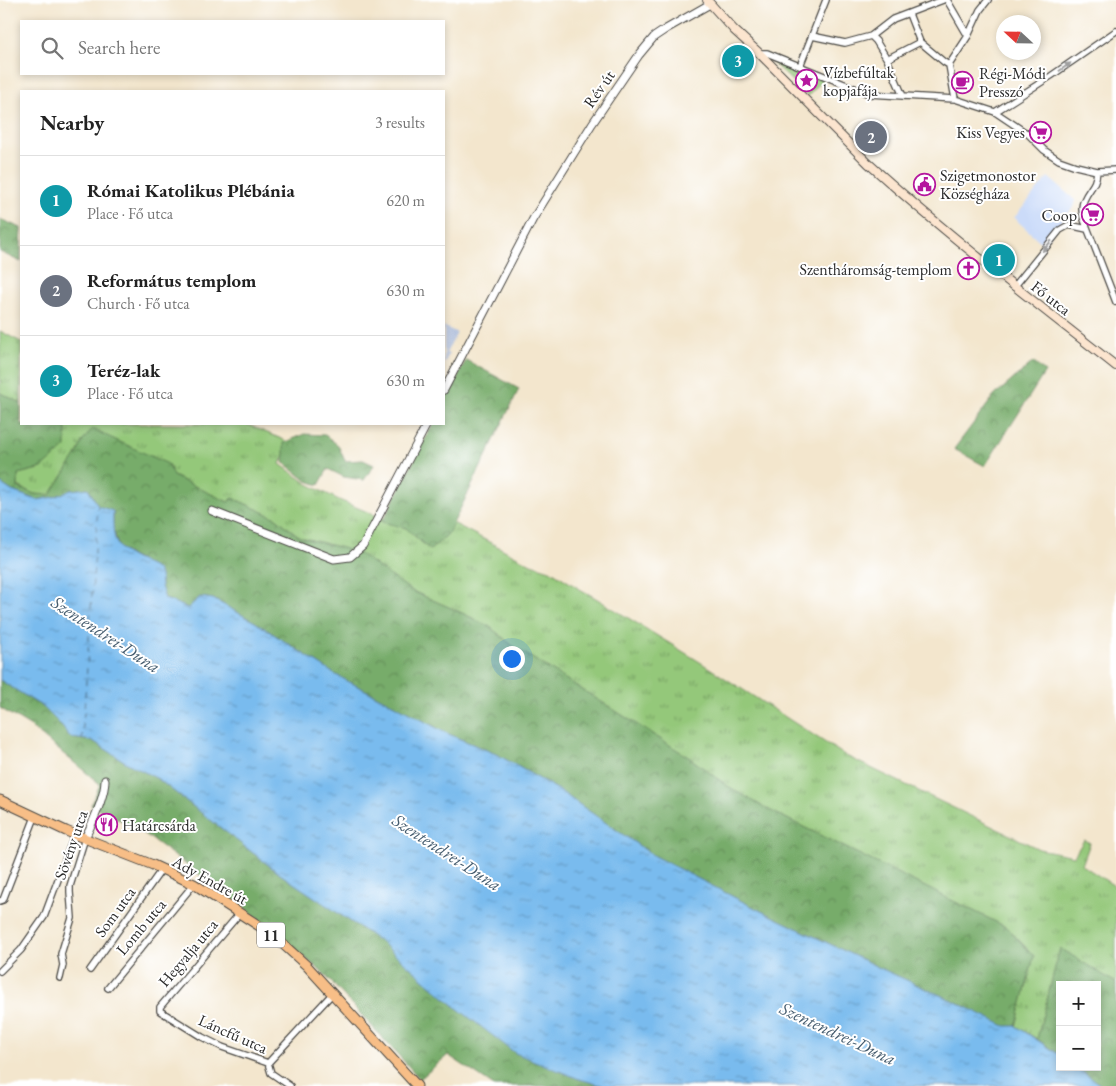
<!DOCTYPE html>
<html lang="en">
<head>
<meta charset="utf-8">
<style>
	:root { --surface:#fff; --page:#f6f6f6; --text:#222; --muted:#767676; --line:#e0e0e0; --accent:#7c3aed }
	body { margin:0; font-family:"EB Garamond",serif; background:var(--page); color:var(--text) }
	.controls { position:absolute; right:15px; bottom:15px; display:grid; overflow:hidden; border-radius:0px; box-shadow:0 2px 8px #0003 }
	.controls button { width:45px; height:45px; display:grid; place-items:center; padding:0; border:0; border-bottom:1px solid var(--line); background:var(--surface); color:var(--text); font:25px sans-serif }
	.compass { position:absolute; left:996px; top:15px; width:45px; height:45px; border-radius:50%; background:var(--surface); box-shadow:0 2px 8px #0003; rotate:292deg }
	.you { position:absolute; left:511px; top:658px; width:18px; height:18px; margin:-12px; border:4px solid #fff; border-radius:50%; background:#1a73e8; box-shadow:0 0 0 8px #1a73e833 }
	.badge { display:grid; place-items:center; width:32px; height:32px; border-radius:50%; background:var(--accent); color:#fff; font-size:16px; font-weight:700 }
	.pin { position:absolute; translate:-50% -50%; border:2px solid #fff; box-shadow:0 1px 5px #0006 }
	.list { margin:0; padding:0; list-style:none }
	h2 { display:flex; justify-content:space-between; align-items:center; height:65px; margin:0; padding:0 20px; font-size:21px }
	h2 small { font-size:16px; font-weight:400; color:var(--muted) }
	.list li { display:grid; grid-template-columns:32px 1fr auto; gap:15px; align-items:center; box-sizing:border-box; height:90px; padding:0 20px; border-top:1px solid var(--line) }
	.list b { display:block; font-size:19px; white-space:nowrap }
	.list p { margin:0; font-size:16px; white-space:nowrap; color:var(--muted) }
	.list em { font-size:16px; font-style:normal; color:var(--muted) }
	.icon { flex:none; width:28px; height:28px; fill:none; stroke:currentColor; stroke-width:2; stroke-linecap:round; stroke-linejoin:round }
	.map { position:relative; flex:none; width:1116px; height:1086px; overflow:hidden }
	.search { position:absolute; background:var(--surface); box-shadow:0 2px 8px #0003; left:20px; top:20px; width:425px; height:55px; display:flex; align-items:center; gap:12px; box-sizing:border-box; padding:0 18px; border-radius:0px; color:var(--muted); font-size:19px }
	.panel { position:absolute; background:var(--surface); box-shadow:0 2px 8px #0003; left:20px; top:90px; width:425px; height:335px; border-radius:0px }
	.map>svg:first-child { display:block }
	.built { fill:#cbdbf9 }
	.industrial { fill:#b7c5de }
	.grass { fill:url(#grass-tufts); stroke:#607a52 }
	.forest { fill:url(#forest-crowns); stroke:#516c4a }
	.park { fill:#94c87a; stroke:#607a52 }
	.water { fill:url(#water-ripples); stroke:#52738c }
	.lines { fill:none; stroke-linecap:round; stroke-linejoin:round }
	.ferry { stroke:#465d6f; stroke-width:1; stroke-dasharray:6 5; stroke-linecap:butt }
	.minor-casing { stroke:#494743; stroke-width:8 }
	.tertiary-casing { stroke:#494743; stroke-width:9 }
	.secondary-casing { stroke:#494743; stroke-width:10 }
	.primary-casing { stroke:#494743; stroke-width:11 }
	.minor { stroke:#fff; stroke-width:5.5 }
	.tertiary { stroke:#fff; stroke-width:7 }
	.secondary { stroke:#fce5cf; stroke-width:8 }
	.primary { stroke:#f7be87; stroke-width:9 }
	.oneway { fill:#a0a0a0 }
	.labels { text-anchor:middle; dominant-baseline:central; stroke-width:4; stroke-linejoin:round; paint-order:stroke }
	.shield { fill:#fff; stroke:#6b6b6b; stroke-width:1 }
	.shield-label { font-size:15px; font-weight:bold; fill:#2b2b2b }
	.poi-label { font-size:16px; fill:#2b2b2b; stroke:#fff; text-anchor:start }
	.street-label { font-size:16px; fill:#2b2b2b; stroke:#fff }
	.water-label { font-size:18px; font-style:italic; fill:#465d6f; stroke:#fff }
</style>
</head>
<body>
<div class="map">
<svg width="1116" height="1086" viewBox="0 0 1116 1086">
	<defs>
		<pattern id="grass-tufts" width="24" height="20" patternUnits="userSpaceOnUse" patternTransform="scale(1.25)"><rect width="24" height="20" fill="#94c87a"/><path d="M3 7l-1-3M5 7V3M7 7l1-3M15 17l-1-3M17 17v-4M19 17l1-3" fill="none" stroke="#79a364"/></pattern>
		<pattern id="forest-crowns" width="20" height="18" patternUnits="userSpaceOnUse" patternTransform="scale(1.25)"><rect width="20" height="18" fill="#77ac6a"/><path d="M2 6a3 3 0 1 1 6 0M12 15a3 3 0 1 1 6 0" fill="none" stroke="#628c57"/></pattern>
		<pattern id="water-ripples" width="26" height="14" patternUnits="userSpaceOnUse" patternTransform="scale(1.25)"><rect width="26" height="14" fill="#79bbee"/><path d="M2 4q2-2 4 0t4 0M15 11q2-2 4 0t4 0" fill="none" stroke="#6398c1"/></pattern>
	</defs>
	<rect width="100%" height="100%" fill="#fff"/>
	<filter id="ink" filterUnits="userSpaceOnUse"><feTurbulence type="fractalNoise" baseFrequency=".02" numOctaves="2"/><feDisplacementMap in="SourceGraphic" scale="10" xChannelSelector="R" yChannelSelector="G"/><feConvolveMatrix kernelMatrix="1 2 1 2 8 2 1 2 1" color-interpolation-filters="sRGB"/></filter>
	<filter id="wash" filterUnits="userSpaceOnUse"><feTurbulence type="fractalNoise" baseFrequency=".0096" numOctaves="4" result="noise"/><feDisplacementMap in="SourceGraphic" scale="20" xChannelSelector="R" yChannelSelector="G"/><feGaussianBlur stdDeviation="1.12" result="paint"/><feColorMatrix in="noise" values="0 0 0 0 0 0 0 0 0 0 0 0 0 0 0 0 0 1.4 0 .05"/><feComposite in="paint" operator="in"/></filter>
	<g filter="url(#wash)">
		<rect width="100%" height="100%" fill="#f3e6cd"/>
		<!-- built -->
		<path class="built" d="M1048 177 1075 200V205L1043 244 1014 218Z"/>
		<!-- industrial -->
		<path class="industrial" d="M444 326 457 333 446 353 449 354 444 364Z"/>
		<!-- grass -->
		<path class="grass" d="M0 331 21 342V403L0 393Z
			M60 424H246L289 442 280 464 308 484 339 500 406 528 430 550 448 534 453 523 531 564 550 570 578 588 594 597 700 662 846 756 1039 849 1074 856 1084 840 1090 843 1082 865 1116 887V983L1060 949 1037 1039 1016 1026 1034 956 1006 927 765 808 726 785 690 758 513 646 490 627 460 612 412 591 357 552 300 537 276 518 233 498 228 502 173 476 168 464 83 441 76 456 50 496 34 494 18 486V474L42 468 66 429Z"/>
		<!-- forest -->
		<path class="forest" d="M0 219 21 228V262L0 252Z
			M466 360 519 389 448 534 430 550 406 528 382 522 433 424H444V403Z
			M1033 362 1045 372 985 466 954 449 994 396Z
			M0 393 21 403V424H60L66 429V447L42 468 18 474V487L34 494 50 495 76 456 83 441 92 429 168 464 173 476 228 502 233 498 276 518 300 537 357 552 412 591 460 612 490 627 513 646 690 758 726 785 765 808 1006 927 1034 956 1016 1026 1005 1027 960 1004 882 969 761 911 654 856 557 789 498 755 444 732 402 709 336 675 255 622 213 599 200 597 188 608 165 599 161 586 160 575 149 565 133 557 119 548 113 529V511L98 506 88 488 71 490 54 497 37 500 12 491 0 483Z
			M304 434 325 435 338 445 345 461 363 460 374 465 364 480 344 477 328 469 319 485 307 481 284 463V443Z
			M0 680 43 707 59 723 71 738 93 741 127 763 158 779 280 874 381 942 457 1008 579 1079 604 1086H494L448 1055 420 1079 323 973 245 908 138 829 91 805 100 784 31 727 0 708Z
			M1060 948 1116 983V1086H1102L1076 1067H1097V985H1060V1055L1037 1039Z"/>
		<!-- park -->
		<path class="park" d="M768 58C787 62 804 74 824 79L808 96Z"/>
		<!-- water -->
		<path class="water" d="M0 483 12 491 37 500 54 497 71 490 88 488 98 506 113 511C113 522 112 537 119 547 125 556 148 564 158 570L160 575 161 586 165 599 188 608 200 597 213 599 255 622 336 675 402 709 444 732 498 755 557 789 654 856 761 911 882 969 960 1004 1005 1026H1016L1060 1055V1067H1076L1102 1086H604L579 1079 515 1053 457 1008 381 942 280 874 158 779 127 763 93 741 71 738 59 723 43 707 0 680Z"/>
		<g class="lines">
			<!-- ferry -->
			<path class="ferry" d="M82 740 98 506"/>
		</g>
	</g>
	<g filter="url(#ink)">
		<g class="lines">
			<defs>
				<path id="minor" d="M947 0 968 36
					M909 14 920 42 944 62 949 65
					M812 36 845 43 871 36 893 19 943 0
					M871 36 876 41 887 59 920 42
					M759 53H767L869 94 955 99 995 112 1028 134 1044 150 1059 160 1076 166 1097 171 1116 170
					M887 59 903 96
					M800 66 826 0
					M955 99 949 65 968 36 980 10 988 0
					M995 112 1051 76 1116 31
					M1097 171C1096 186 1089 188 1084 200 1081 206 1082 211 1083 217L1116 302
					M1014 287 1060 230 1069 225 1087 229
					M0 901 3 900 35 817
					M240 913 160 1007V1011L202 1037 222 1047 268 1063
					M90 970 162 869
					M0 971 21 950 44 917 75 834
					M60 978 63 965 61 954 72 918 70 892V886L85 838
					M108 988 194 884
					M268 1063 333 993
					M268 1063 271 1073 290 1086"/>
				<path id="tertiary" d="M444 390 533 219 592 124 639 55 654 37 666 29 710 4
					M212 511 334 559 350 557 363 546 427 424
					M85 838C92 824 105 796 105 780"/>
				<path id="secondary" d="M707 0 734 30 759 53 868 163C947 235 1032 300 1116 366"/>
				<path id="primary" d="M0 800 66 831 153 865 194 884 261 927 285 946 307 966 417 1086"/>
			</defs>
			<!-- minor casing -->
			<use href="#minor" class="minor-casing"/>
			<!-- tertiary casing -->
			<use href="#tertiary" class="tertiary-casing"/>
			<!-- secondary casing -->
			<use href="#secondary" class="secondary-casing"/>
			<!-- primary casing -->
			<use href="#primary" class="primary-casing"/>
			<!-- minor -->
			<use href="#minor" class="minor"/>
			<!-- tertiary -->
			<use href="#tertiary" class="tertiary"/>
			<!-- secondary -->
			<use href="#secondary" class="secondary"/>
			<!-- primary -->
			<use href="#primary" class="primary"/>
		</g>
		<!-- one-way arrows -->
		<defs><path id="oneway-solid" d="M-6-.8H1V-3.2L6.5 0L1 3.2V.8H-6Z" transform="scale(1.25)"/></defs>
		<g class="oneway">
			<use href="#oneway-solid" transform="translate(1065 67) rotate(-35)"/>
			<use href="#oneway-solid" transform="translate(1047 246) rotate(130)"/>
		</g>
	</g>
	<!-- icons -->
	<defs>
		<symbol id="sight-ring" viewBox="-11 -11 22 22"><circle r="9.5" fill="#fff" stroke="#b5179e" stroke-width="1.5"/><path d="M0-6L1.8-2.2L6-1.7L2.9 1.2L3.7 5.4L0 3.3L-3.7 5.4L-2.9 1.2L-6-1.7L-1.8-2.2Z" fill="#b5179e"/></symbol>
		<symbol id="cafe-ring" viewBox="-11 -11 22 22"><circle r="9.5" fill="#fff" stroke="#b5179e" stroke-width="1.5"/><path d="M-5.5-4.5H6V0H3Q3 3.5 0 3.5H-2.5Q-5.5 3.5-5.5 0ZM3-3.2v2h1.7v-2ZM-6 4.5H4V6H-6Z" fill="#b5179e"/></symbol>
		<symbol id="supermarket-ring" viewBox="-11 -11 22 22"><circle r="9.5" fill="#fff" stroke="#b5179e" stroke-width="1.5"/><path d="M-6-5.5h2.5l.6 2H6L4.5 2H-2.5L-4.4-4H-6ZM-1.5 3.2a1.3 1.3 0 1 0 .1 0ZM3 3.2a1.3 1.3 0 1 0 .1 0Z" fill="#b5179e"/></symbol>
		<symbol id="civic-ring" viewBox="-11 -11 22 22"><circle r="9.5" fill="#fff" stroke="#b5179e" stroke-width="1.5"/><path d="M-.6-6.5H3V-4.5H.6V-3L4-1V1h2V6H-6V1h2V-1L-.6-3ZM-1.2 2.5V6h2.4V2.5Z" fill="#b5179e"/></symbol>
		<symbol id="church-ring" viewBox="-11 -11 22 22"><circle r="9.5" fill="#fff" stroke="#b5179e" stroke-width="1.5"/><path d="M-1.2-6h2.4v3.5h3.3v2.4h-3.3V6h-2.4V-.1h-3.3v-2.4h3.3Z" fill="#b5179e"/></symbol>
		<symbol id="restaurant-ring" viewBox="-11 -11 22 22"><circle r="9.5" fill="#fff" stroke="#b5179e" stroke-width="1.5"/><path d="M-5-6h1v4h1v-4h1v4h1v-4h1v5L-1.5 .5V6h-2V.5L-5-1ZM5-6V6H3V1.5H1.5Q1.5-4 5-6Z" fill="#b5179e"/></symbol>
	</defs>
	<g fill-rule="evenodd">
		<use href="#sight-ring" x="794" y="68" width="25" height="25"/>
		<use href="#cafe-ring" x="950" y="70" width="25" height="25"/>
		<use href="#supermarket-ring" x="1028" y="120" width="25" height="25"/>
		<use href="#civic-ring" x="912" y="172" width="25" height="25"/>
		<use href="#supermarket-ring" x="1080" y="202" width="25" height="25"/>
		<use href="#church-ring" x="956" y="256" width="25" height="25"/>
		<use href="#restaurant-ring" x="94" y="812" width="25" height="25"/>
	</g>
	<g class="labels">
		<!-- shield labels -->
		<rect class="shield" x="257" y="922.5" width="28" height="25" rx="4"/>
		<g class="shield-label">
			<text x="271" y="935">11</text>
		</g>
		<!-- poi labels -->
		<g class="poi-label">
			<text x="823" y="72">Vízbefúltak<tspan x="823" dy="18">kopjafája</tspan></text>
			<text x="979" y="73">Régi-Módi<tspan x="979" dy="18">Presszó</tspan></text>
			<text x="1025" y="132" text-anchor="end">Kiss Vegyes</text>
			<text x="940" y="175">Szigetmonostor<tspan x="940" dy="18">Községháza</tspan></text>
			<text x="1077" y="215" text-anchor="end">Coop</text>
			<text x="952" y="269" text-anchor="end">Szentháromság-templom</text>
			<text x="122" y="825">Határcsárda</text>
		</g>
		<!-- street labels -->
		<g class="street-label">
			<text transform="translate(599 89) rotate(-55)">Rév út</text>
			<text transform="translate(1051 298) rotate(38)">Fő utca</text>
			<text transform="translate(71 845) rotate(-71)">Sövény utca</text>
			<text transform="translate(210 880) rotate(29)">Ady Endre út</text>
			<text transform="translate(115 912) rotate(-54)">Som utca</text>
			<text transform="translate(141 927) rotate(-50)">Lomb utca</text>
			<text transform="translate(188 953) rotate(-50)">Hegyalja utca</text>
			<text transform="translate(233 1034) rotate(24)">Láncfű utca</text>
		</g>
		<!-- water labels -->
		<g class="water-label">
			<text transform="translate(106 634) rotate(33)">Szentendrei-Duna</text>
			<text transform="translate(447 852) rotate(33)">Szentendrei-Duna</text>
			<text transform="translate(838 1033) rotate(25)">Szentendrei-Duna</text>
		</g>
	</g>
</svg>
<div class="controls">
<button>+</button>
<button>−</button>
</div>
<svg class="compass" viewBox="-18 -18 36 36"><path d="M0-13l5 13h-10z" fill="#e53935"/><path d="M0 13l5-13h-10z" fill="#767676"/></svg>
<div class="you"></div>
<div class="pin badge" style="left:999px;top:260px;background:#0f9aa8">1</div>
<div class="pin badge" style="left:871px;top:137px;background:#6b7280">2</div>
<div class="pin badge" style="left:738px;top:61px;background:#0f9aa8">3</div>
<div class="search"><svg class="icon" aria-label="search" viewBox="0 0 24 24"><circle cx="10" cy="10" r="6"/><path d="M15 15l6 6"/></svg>Search here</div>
<section class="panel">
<h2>Nearby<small>3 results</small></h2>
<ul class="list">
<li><span class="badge" style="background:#0f9aa8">1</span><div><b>Római Katolikus Plébánia</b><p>Place · Fő utca</p></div><em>620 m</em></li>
<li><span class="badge" style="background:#6b7280">2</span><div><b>Református templom</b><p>Church · Fő utca</p></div><em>630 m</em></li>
<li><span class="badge" style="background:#0f9aa8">3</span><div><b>Teréz-lak</b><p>Place · Fő utca</p></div><em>630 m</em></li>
</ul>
</section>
</div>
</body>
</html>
